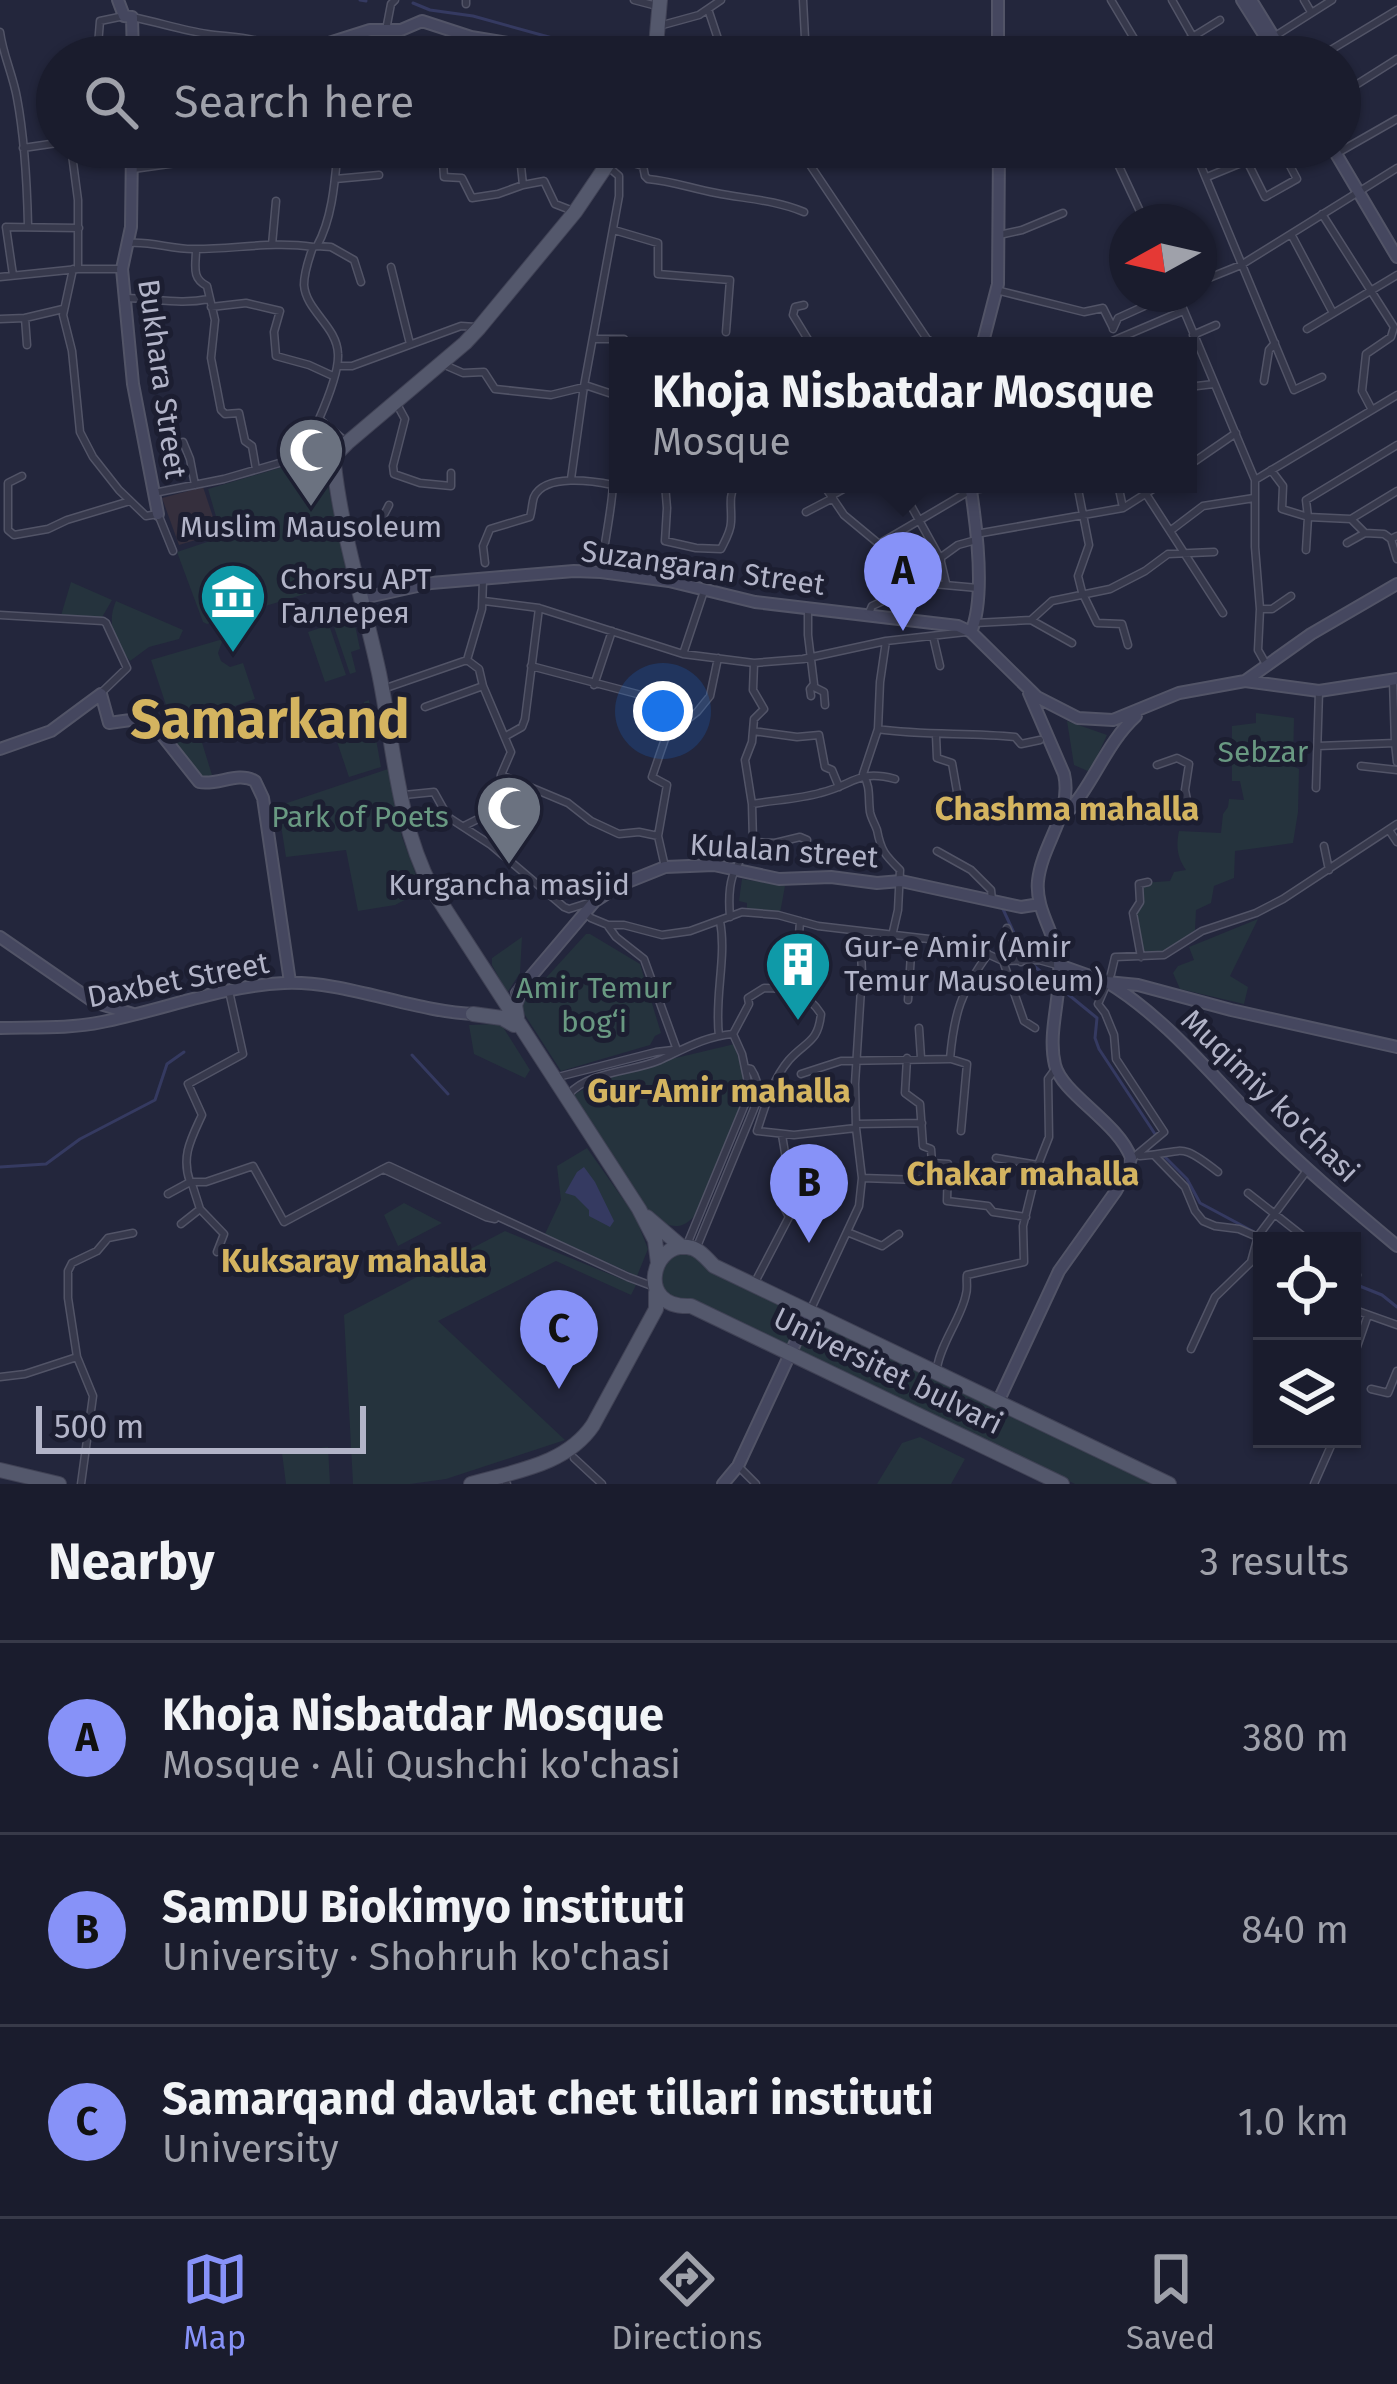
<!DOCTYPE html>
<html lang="en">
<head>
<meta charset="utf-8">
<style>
	:root { --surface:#1a1c2d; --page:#272939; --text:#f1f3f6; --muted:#9fa1aa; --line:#383a49; --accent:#8792f8 }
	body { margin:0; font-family:"Fira Sans",sans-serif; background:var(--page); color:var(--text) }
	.controls { position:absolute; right:36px; bottom:36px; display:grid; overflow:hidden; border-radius:0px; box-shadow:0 3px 9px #0004 }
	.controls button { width:108px; height:108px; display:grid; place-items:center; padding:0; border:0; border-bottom:3px solid var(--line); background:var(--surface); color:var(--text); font:60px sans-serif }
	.compass { position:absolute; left:1109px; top:204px; width:108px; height:108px; border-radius:50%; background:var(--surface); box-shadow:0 3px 9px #0004; rotate:262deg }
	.scale { position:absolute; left:36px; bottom:30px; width:330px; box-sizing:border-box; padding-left:12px; border:6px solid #b2b4c8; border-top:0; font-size:33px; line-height:42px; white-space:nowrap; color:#b2b4c8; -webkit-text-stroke:9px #1c1e31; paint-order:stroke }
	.you { position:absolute; left:663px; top:711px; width:42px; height:42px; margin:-30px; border:9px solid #fff; border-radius:50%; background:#1a73e8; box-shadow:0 0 0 18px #1a73e833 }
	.badge { display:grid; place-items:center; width:78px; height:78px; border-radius:50%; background:var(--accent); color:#111; font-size:39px; font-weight:700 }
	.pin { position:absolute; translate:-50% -99px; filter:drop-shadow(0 3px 6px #0008) }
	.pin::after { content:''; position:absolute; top:63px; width:42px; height:36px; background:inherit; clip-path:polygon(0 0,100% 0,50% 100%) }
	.popup { position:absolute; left:609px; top:337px; width:588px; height:156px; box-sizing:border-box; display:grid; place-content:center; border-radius:0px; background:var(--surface); filter:drop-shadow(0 3px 9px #0005); font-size:39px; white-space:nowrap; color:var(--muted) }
	.popup b { font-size:45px; color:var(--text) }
	.popup::after { content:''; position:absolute; left:50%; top:100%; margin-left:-24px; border:24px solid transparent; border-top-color:var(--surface) }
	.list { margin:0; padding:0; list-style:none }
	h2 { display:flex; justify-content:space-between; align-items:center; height:156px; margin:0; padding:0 48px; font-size:51px }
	h2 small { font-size:39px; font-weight:400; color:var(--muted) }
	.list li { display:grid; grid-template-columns:78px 1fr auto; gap:36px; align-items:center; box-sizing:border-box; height:192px; padding:0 48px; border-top:3px solid var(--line) }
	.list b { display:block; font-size:45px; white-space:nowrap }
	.list p { margin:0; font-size:39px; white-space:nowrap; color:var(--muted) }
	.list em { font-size:39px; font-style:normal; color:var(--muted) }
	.icon { flex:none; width:66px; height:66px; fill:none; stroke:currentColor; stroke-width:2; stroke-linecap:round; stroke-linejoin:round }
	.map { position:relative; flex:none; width:1397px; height:1484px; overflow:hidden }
	.search { position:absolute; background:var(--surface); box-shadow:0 3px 9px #0004; left:36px; right:36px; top:36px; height:132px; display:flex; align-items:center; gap:30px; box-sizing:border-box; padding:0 42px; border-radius:66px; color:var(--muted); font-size:45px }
	.sheet { height:732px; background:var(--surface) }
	nav { display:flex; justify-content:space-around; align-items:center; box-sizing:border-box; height:168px; border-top:3px solid var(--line); background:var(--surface); font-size:33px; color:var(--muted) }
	nav a { display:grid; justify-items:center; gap:6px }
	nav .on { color:var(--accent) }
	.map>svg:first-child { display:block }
	.medical { fill:#352f3d }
	.green { fill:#25333d }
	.water { fill:#353a61 }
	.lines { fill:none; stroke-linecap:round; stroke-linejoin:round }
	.stream { stroke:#353a61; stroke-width:3 }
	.street-casing { stroke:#525467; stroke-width:9 }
	.secondary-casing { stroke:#525467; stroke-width:14 }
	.primary-casing { stroke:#404255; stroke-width:16 }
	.street { stroke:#37394c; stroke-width:6 }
	.secondary { stroke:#45475f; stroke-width:10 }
	.primary { stroke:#54586c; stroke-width:14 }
	.labels { text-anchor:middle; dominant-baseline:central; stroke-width:10; stroke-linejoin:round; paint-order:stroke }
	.street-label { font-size:30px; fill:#b2b4c8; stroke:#1c1e31 }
	.poi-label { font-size:30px; fill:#b2b4c8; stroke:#1c1e31 }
	.park-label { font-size:30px; fill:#699982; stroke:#1c1e31 }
	.neighbourhood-label { font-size:33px; font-weight:bold; fill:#d4b460; stroke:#1c1e31 }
	.town-label { font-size:54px; font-weight:bold; fill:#d4b460; stroke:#1c1e31 }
</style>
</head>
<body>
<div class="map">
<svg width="1397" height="1484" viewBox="0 0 1397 1484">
	<rect width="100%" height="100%" fill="#23263c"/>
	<!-- medical -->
	<path class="medical" d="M203 487 213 517 208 519 212 535 179 545 162 498Z"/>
	<!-- green -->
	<path class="green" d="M296 463 324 467 347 574 344 582 207 624 203 622 177 552 222 537 208 489Z
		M71 582 112 600 101 619H60Z
		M116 601 183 630 179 639 149 647 130 661C115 642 106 624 116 601Z
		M347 603 351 606 360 649 351 652 356 672 350 674 332 621 308 628 306 621 296 624 294 619Z
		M329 625 346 675 325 682 308 632Z
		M223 639 218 653 221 661 230 667 243 663 255 699 195 720 212 775 200 778 167 739 165 726 172 723 151 660Z
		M369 700 381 767 349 777 330 721 364 706V702Z
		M1256 713 1294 718 1293 766 1299 769 1298 812 1293 843 1235 851 1234 878 1214 886 1211 903 1196 910 1195 930 1166 953 1139 951 1133 914 1143 903 1141 883 1170 881 1174 872 1186 870C1177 857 1176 846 1179 831L1221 833 1223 814 1228 807 1229 799 1244 800 1240 781H1232V726L1256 723Z
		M1067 721 1107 735 1090 772 1074 765Z
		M388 769 402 837 422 891 395 905 358 911 346 850 286 857 278 806Z
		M742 879 785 886 780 913 747 910V903L739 901Z
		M1258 919 1230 976 1248 987 1244 1004 1180 989 1173 973 1178 966 1194 960 1189 947Z
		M586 934H590L640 964 661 1033 655 1036 650 1045 561 1071 521 1009 525 1001Z
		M522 937 520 973 507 993 492 965V958Z
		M495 1024 503 1027 530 1070 525 1078 474 1054 469 1025Z
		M734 1044 748 1089 696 1214C681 1233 667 1227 650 1214L572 1096C616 1068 684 1057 734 1044Z
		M587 1148 635 1216 648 1249 637 1276 545 1234 561 1200 557 1166Z
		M404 1203 442 1223 398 1246 384 1215Z
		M505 1231 636 1285 631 1295 556 1261 438 1321 565 1440 446 1479 410 1484H353L344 1315Z
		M673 1253H693L1154 1484H1075L693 1299 678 1301 661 1287 660 1268Z
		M920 1437 965 1459 951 1484H877L902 1443Z
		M328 1447 330 1484H286L282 1453Z"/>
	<!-- water -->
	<path class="water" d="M584 1167 595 1182 614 1221 610 1227 589 1216V1210L575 1196 565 1193 577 1172Z"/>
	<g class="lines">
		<!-- stream -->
		<path class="stream" d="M360 0 366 1
			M413 3 430 10 473 16 556 39 567 57
			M1002 907 1026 959 1053 982
			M1064 991 1097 1018 1095 1038 1099 1049 1155 1134
			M412 1055 448 1094
			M1165 1157 1187 1179 1200 1203 1256 1233
			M0 1167 46 1164 80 1139 155 1100 167 1064 184 1052
			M1352 1283 1382 1295 1397 1307"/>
		<defs>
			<path id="street" d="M634 0 653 5
				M803 0 806 57
				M1111 0 1145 57
				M1172 0 1193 37
				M1304 0 1311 12
				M466 4V0
				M708 9 721 48 740 54
				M132 17C157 22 182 30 207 34 235 38 266 37 289 55
				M659 26 699 15 721 0
				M386 30 391 4 395 0
				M0 32C3 55 13 75 17 98 25 140 27 183 28 225
				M97 57 100 21 124 16
				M690 57H697
				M1160 57 1220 20
				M1242 57 1332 0
				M1319 57 1397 10
				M1340 95 1397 59
				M71 147 78 200V269
				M338 147C335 179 333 217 317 246L313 247C309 258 304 272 304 285 306 311 337 326 338 354 339 371 326 403 319 419L345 441
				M442 147 444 177 462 178 472 198 498 194 523 185 519 147
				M670 147 687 154 729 160
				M798 147 927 339 938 346
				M871 147V156L1020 160 1054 153 1068 147
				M1110 147 1145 222
				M1193 147 1294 390 1322 377
				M1240 147 1265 197 1297 179 1280 147
				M23 148 57 143
				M1341 151 1397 119
				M1284 154 1297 147
				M290 157 337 161
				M620 159 643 166 645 176 648 179C672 181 693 189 716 193 747 199 775 200 804 212
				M133 169 219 157
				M1207 177 1246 161
				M335 179 379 175
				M523 185 544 181 555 204 573 211
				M1322 214 1394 327 1391 337 1366 354 1362 391 1372 410
				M614 230 658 243V274L730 280 726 332
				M1291 234 1333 313
				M999 235 1022 230 1063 213
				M129 243C152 241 173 250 196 249 235 249 274 241 313 247
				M272 245 276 201
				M317 246 331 247 354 260 361 282
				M196 249C196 266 191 278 207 286L215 320 211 358 221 410 225 414 239 413 245 441 252 446 256 469
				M391 267 410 344
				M73 269 63 315 72 351 80 432 93 457 119 490 146 516 158 514 173 551
				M13 275 6 227 79 228
				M0 277 78 269H122
				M1199 282 1241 265 1397 168
				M996 290 1084 312 1103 308 1113 328
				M1177 294 1255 480V547L1260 609 1258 650 1267 666
				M125 298C154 298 179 305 209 299
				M804 305 795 307 793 315 812 346
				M211 307 246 303 280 311 274 332 276 356 309 365 333 376
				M0 319 25 318
				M1113 329 1118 318 1171 294
				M1307 329 1397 275
				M1193 335 1216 325
				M593 339H624L629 346
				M27 345 25 318 63 309
				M1101 346 1183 311
				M337 366H352L461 326 476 327
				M447 366 463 373 484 372 495 389 551 395 588 386 618 396
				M1264 381 1269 350 1275 343
				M1188 387 1214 384
				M399 408 405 419 393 466 394 474 420 483 451 486V473
				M183 442 190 459 195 485
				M1397 445 1306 500 1308 517 1351 519 1397 491
				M1188 466 1236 433
				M1271 470 1283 486 1282 509 1308 517 1306 550
				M22 476 8 483V530L14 535 48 529 67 520 130 501
				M571 479 584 386 619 196V176L612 170
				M1255 480 1397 395
				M665 484 667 508 665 541 696 548 721 549C725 541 731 531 731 522 732 507 728 498 735 484
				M823 484 844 515 879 544 884 584 911 582 978 588
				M899 484 940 558 946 583
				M1077 484 1089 545 1078 576 1082 592 1097 623 1122 624 1128 645
				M1118 484 1123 508
				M613 485 618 474
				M154 493 224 479 300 457 331 464
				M1146 494 1223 613
				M831 496 852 484
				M806 512 833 498
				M1351 519 1365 533 1384 534 1391 539
				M1170 531 1203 506 1254 498
				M348 534C374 528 377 530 389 505
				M976 534 1123 508 1161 484
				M1397 536 1391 539 1397 559
				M1347 543 1365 533
				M879 544 971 490 1016 484
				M940 558 958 545 976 540
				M485 563 483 546 490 529 530 517C532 510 532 503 534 497 545 473 594 481 613 485 611 515 604 543 601 572
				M914 580 941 560
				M484 601 539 608 683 654 754 663 803 659 886 641 966 632
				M808 609V635L814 684 810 689 811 696
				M1260 609H1272L1291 596
				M869 613 872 606 885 600 884 584
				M0 615 103 621 106 623 127 668 101 693
				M1031 620 1052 601 1110 589 1145 571 1168 554 1214 552
				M975 623 1031 620 1072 643
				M933 636 940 666
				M886 641 880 682 878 729 863 774C871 787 868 798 870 812 871 818 875 824 877 830 881 851 885 855 900 870L898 910 892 936
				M683 654 704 591
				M531 666 641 695 666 736
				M594 685 612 631
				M814 687 824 692 825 705
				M386 688 467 660 482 609 483 580
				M425 707 483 686
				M878 729C924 736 970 732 1015 737L1021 744 1040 740
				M753 731 797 737 819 735 825 767 832 770 839 787
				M936 735 937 758 952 763 959 803 1022 806 1060 819
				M506 736 522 727 525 719 539 608
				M1395 743 1397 762
				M1318 746 1395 743 1393 680
				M1361 766 1397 770
				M501 775 568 803 591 821 619 834 639 832 658 836
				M1316 788 1319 691
				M404 795 434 792 448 817 491 845 564 907 569 909 588 903
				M752 804C775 800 799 799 820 793 854 785 857 769 895 779
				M1076 804 1105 819 1136 813 1187 819 1190 815 1185 790 1189 764 1177 758 1157 765
				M466 825 496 810 501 775 511 752 483 686 479 669 467 660
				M1389 830 1397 842
				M753 842 775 843 800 837 807 840
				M1324 846 1329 870
				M937 851 971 870 991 890 992 900
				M665 867 658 836 667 785 652 777 666 736 697 712 710 696 718 658
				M585 913 591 918 608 925H624L662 935 690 931 742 912 778 915 818 926 963 943 1003 961 1039 960 1057 965
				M730 917C727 882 732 869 753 842L752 804 745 760 752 742 754 719 764 709 753 690 754 663
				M608 926 616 937 644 959 677 1050
				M1007 928 1021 962
				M1141 957 1133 913 1140 902 1139 884 1148 882
				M1003 961 1024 1021 1035 1028
				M229 991 243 1054 188 1084 202 1115C191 1139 181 1156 190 1182H206L253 1166 284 1222 383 1169
				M795 993 800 921
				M908 1000 912 939
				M919 1028 921 1058
				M733 1034 749 1004 748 998 764 988C788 988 808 993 821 1014 818 1043 806 1041 789 1060 772 1080 765 1107 757 1131
				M719 1036C714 997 727 958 720 921
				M907 1058 905 1093 920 1104 923 1146 931 1149 932 1163 948 1164 947 1201 988 1206 993 1212 1026 1217
				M951 1059 967 1064 961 1131
				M801 1074 841 1061 950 1059C954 1013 961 992 988 954
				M558 1077 656 1052 673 1050
				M569 1094C590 1071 632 1072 660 1060 684 1049 706 1036 733 1034
				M856 1124 922 1123
				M758 1131 794 1135 856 1128
				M1140 1156C1186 1153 1177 1140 1218 1172
				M1155 1156 1185 1187 1195 1211 1203 1221 1215 1226 1239 1229 1267 1241
				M1134 1157 1164 1132 1116 1059 1114 1035 1105 1013 1098 1004 1111 974 1115 957 1164 955 1202 931 1256 913 1283 899 1397 824
				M996 1158 1038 1165
				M383 1169 389 1166 628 1277 652 1286
				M383 1169 486 1217 495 1219
				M862 1178 921 1180
				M775 1183 786 1159 782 1135
				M1248 1193 1309 1241
				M168 1194 190 1182
				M200 1209 224 1234 217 1252
				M181 1224 200 1209 192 1184
				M847 1232 882 1246 899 1234
				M686 1247 750 1092 742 1054 733 1034
				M696 1249 758 1099C759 1088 757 1078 751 1069L746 1068
				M1352 1271 1357 1275
				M754 1284 789 1217 782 1203
				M1352 1309 1397 1325
				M810 1311 859 1206 862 1178 856 1128 855 1084 862 973 860 932
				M1191 1349 1215 1297 1251 1262 1258 1236 1308 1169
				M1352 1361 1368 1315
				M937 1368C941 1342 962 1317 966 1294 968 1288 966 1281 967 1275L1024 1262 1023 1226 1038 1165 1049 1137 1048 1079 1056 1068
				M0 1377 25 1374 77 1357
				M1371 1389 1388 1393 1397 1371
				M574 1458 602 1484
				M738 1466 756 1484
				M506 1483 507 1484
				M81 1484 93 1396 77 1357 68 1298V1271L72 1263 97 1251 108 1238 133 1233
				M1314 1484 1334 1439"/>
			<path id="secondary" d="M118 0 124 16 132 17 133 57
				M998 0V57
				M1242 0 1278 57
				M1251 0 1286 57
				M285 57 370 30H401L422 21 471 37 533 47 544 57
				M132 147 131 227 122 269 133 384 158 514
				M1332 147 1397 257
				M982 346 998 284 999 147
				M970 484C976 522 986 597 971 632
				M363 598 431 583 574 571 601 572 669 581 755 602 958 626 971 632 1037 697 1078 718 1113 720 1179 693 1245 681 1311 634 1397 584
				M1245 681 1319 691 1397 679
				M0 749 51 731 101 694 109 723 145 718 150 720 199 782C218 786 237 771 255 781L263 798 290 982
				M1063 817C1093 787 1105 744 1136 716
				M0 937 94 1002 133 1014
				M1059 965 1107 982 1138 985 1231 1010 1397 1047
				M1107 982C1168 1019 1214 1079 1264 1128 1306 1170 1352 1208 1397 1246
				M517 993 595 901 620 885 665 867 714 865 779 879 831 877 877 883 901 881 1021 907 1040 904
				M0 1028C34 1027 69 1029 102 1022 163 1010 221 986 284 983 344 980 413 1012 476 1014
				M998 1402 1059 1271 1116 1191 1127 1171 1131 1158C1118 1122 1062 1094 1055 1065 1047 1032 1062 995 1059 962 1056 934 1035 910 1038 881 1042 843 1073 813 1064 774L1029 693
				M723 1484 738 1466 810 1311"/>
			<path id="primary" d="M655 57 660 0
				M619 147 575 212 479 328 465 343 347 443 334 456V465C342 535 364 604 379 673 394 746 397 822 432 889L639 1209 655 1240 658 1263
				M473 1014 502 1018 514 1025
				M517 1017 515 1005 521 989
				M647 1217 682 1247
				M0 1470 59 1484
				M471 1484C515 1471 566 1465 593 1425L656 1309V1292
				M1062 1484 691 1306C633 1309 653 1236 692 1248 700 1250 708 1260 714 1266L1169 1484"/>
		</defs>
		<!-- street casing -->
		<use href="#street" class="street-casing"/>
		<!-- secondary casing -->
		<use href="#secondary" class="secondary-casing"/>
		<!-- primary casing -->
		<use href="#primary" class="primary-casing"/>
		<!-- street -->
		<use href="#street" class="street"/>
		<!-- secondary -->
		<use href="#secondary" class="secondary"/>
		<!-- primary -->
		<use href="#primary" class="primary"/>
	</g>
	<!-- icons -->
	<defs>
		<symbol id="mosque-pin" viewBox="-11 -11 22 30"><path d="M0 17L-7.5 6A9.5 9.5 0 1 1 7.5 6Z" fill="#6b7280" stroke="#1c1e31"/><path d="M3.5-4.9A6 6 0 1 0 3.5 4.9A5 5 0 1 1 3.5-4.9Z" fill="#fff"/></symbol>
		<symbol id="museum-pin" viewBox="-11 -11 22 30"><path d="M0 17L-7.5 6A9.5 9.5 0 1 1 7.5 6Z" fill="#0f9aa8" stroke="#1c1e31"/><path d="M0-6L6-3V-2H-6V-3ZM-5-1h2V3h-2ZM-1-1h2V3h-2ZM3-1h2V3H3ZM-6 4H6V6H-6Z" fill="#fff"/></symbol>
		<symbol id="building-pin" viewBox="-11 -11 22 30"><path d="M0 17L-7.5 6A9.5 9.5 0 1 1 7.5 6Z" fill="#0f9aa8" stroke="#1c1e31"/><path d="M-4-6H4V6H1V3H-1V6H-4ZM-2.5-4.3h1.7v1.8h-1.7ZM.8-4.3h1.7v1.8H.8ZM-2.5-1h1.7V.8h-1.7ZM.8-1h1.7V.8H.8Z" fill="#fff"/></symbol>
	</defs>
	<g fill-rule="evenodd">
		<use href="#mosque-pin" x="273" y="412" width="76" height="104"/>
		<use href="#museum-pin" x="195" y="558" width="76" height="104"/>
		<use href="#mosque-pin" x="471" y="770" width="76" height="104"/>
		<use href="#building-pin" x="760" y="926" width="76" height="104"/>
	</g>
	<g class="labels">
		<!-- street labels -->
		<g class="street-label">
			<text transform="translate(162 379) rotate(82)">Bukhara Street</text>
			<text transform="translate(703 568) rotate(8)">Suzangaran Street</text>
			<text transform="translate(784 851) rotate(4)">Kulalan street</text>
			<text transform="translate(178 980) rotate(-11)">Daxbet Street</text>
			<text transform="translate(1270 1096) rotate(44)">Muqimiy ko'chasi</text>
			<text transform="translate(888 1371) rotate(26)">Universitet bulvari</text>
		</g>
		<!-- poi labels -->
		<g class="poi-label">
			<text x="311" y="527">Muslim Mausoleum</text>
			<text x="280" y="579" text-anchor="start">Chorsu АРТ<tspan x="280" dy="34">Галлерея</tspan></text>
			<text x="509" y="885">Kurgancha masjid</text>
			<text x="844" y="947" text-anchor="start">Gur-e Amir (Amir<tspan x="844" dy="34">Temur Mausoleum)</tspan></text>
		</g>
		<!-- park labels -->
		<g class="park-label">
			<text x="1263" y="752">Sebzar</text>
			<text x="360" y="817">Park of Poets</text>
			<text x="594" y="988">Amir Temur<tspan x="594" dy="34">bog‘i</tspan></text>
		</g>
		<!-- neighbourhood labels -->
		<g class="neighbourhood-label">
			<text x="1067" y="809">Chashma mahalla</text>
			<text x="719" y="1091">Gur-Amir mahalla</text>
			<text x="1023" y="1174">Chakar mahalla</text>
			<text x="354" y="1261">Kuksaray mahalla</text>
		</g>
		<!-- town labels -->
		<g class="town-label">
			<text x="270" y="720">Samarkand</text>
		</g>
	</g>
</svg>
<div class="controls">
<button><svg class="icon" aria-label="locate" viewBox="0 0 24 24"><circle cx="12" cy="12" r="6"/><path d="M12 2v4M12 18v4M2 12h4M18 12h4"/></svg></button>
<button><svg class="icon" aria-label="layers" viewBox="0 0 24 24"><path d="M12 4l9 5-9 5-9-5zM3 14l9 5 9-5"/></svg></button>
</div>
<svg class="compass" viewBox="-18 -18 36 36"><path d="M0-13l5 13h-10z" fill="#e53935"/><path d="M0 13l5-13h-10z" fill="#9fa1aa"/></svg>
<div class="scale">500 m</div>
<div class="you"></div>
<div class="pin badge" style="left:903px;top:631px">A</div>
<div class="popup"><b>Khoja Nisbatdar Mosque</b>Mosque</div>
<div class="pin badge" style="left:809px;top:1243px">B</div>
<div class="pin badge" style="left:559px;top:1389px">C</div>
<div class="search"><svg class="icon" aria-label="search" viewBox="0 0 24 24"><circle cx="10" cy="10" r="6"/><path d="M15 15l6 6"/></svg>Search here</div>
</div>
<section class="sheet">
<h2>Nearby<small>3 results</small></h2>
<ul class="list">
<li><span class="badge">A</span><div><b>Khoja Nisbatdar Mosque</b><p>Mosque · Ali Qushchi ko'chasi</p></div><em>380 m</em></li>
<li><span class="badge">B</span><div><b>SamDU Biokimyo instituti</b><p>University · Shohruh ko'chasi</p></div><em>840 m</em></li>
<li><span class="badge">C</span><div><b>Samarqand davlat chet tillari instituti</b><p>University</p></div><em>1.0 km</em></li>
</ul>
</section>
<nav>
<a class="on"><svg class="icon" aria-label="map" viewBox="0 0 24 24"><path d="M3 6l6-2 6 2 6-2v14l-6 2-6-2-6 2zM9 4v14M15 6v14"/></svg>Map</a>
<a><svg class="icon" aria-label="directions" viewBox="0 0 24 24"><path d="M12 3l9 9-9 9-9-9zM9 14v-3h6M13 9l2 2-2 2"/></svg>Directions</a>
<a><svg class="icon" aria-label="saved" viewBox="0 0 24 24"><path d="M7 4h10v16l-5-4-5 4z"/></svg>Saved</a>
</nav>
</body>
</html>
